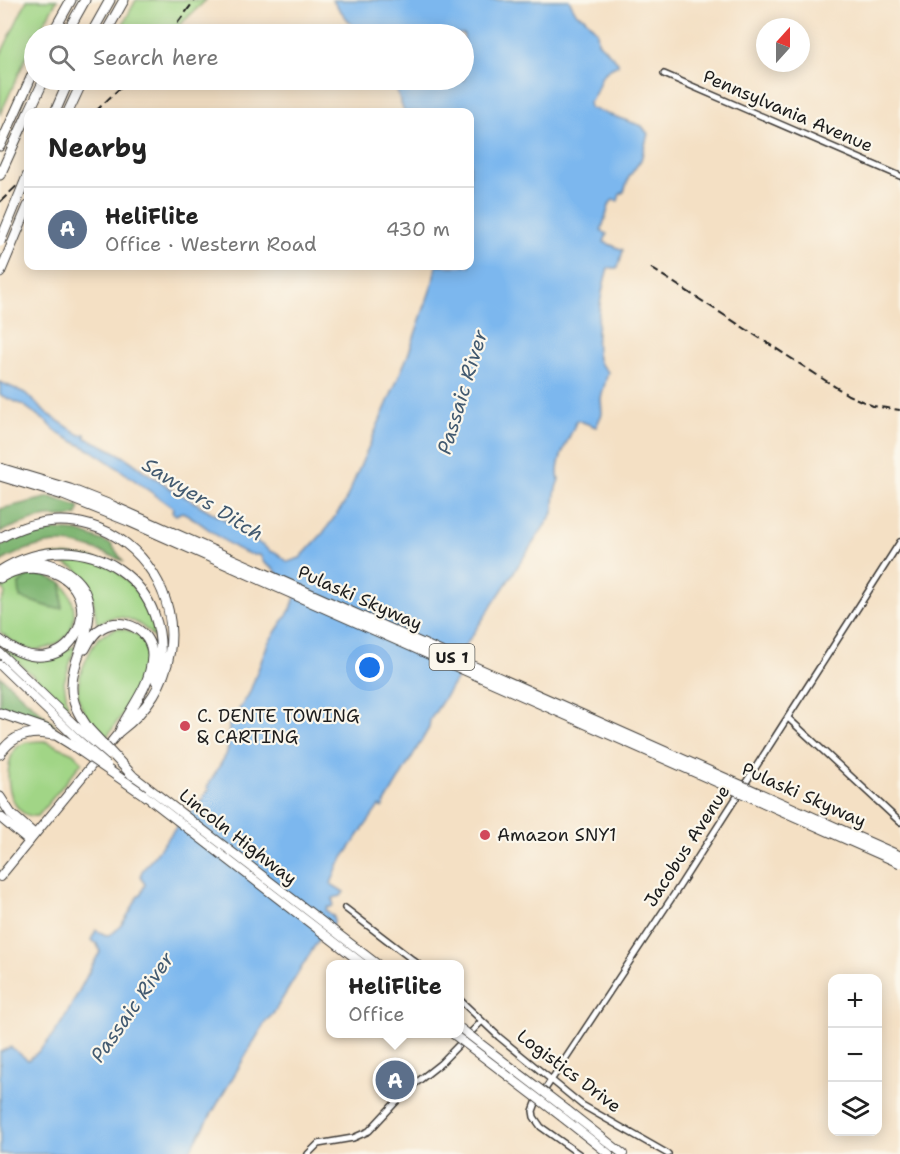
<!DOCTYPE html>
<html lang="en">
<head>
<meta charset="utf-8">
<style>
	:root { --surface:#fff; --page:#f2f2f2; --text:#222; --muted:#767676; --line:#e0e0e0; --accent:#1a73e8 }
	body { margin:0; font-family:"Shantell Sans",sans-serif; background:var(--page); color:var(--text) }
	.controls { position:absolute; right:18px; bottom:18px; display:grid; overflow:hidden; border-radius:12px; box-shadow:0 3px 15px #0003 }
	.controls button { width:54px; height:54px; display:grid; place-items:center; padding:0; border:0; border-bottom:2px solid var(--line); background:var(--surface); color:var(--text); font:30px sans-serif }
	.compass { position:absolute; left:756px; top:18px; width:54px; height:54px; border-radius:50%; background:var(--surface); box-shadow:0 3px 15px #0003; rotate:21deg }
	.you { position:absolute; left:370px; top:668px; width:21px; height:21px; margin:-15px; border:4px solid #fff; border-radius:50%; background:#1a73e8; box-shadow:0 0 0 9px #1a73e833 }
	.badge { display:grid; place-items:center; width:39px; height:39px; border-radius:50%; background:var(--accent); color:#fff; font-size:20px; font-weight:700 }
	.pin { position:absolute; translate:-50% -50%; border:3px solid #fff; box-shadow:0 2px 6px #0006 }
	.popup { position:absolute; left:326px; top:960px; width:138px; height:78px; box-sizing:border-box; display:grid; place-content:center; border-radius:12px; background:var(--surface); filter:drop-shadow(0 2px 4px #0005); font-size:20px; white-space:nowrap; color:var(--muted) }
	.popup b { font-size:22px; color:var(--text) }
	.popup::after { content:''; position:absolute; left:50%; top:100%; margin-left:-12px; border:12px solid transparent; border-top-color:var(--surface) }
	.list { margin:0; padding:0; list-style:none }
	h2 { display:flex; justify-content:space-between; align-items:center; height:78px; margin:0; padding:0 24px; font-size:26px }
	h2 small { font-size:20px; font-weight:400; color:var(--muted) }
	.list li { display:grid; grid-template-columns:39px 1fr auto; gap:18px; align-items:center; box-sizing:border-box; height:84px; padding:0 24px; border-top:2px solid var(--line) }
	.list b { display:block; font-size:22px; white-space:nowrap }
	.list p { margin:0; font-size:20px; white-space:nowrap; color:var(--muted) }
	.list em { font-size:20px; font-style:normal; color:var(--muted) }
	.icon { flex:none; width:33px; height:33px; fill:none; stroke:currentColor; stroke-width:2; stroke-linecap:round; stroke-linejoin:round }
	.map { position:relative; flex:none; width:900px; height:1154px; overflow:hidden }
	.search { position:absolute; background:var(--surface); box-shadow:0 3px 15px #0003; left:24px; top:24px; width:450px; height:66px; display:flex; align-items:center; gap:15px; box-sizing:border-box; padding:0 21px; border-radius:33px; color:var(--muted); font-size:22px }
	.panel { position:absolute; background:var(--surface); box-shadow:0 3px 15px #0003; left:24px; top:108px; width:450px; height:162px; border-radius:12px }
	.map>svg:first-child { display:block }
	.green { fill:#a1d586; stroke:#5e7851; stroke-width:1.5 }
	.forest { fill:#80b673; stroke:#4e6948; stroke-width:1.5 }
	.water { fill:#7cb7ee; stroke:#4c6a85; stroke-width:1.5 }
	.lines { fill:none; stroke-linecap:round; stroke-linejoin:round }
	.minor-casing { stroke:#3c3935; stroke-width:8 }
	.secondary-casing { stroke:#3c3935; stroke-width:10 }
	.trunk-casing { stroke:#3c3935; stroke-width:10 }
	.motorway-casing { stroke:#3c3935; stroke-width:11 }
	.minor { stroke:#fff; stroke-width:5 }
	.secondary { stroke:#fff; stroke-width:8 }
	.trunk { stroke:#fff; stroke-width:8 }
	.motorway { stroke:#fff; stroke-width:9 }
	.rail { stroke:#1c1c1c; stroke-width:2; stroke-dasharray:9 4.5; stroke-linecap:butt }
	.trunk-bridge-casing { stroke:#3c3935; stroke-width:10; stroke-linecap:butt }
	.motorway-bridge-casing { stroke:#3c3935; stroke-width:11; stroke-linecap:butt }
	.trunk-bridge { stroke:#fff; stroke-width:8 }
	.motorway-bridge { stroke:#fff; stroke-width:9 }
	.poi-dot { fill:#d1495b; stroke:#fbf7ec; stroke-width:2 }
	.labels { text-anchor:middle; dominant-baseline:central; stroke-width:4.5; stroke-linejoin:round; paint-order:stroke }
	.shield { fill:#fbf7ec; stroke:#5f5e5a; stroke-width:1.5 }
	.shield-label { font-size:16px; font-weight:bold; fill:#1c1c1c }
	.street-label { font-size:18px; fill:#1c1c1c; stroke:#fbf7ec }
	.poi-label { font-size:18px; fill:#1c1c1c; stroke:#fbf7ec; text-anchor:start }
	.water-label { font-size:20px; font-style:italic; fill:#425a70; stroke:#fbf7ec }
</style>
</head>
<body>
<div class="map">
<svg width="900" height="1154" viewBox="0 0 900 1154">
	<rect width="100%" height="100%" fill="#fbf7ec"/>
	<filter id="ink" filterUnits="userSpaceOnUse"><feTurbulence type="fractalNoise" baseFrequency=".0167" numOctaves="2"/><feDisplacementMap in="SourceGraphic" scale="12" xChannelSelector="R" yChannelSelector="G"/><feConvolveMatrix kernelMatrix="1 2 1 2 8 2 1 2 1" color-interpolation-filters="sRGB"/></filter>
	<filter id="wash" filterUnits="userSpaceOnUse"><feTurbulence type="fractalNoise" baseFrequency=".008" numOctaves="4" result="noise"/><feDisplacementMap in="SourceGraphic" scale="24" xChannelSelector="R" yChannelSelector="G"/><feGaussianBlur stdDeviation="1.35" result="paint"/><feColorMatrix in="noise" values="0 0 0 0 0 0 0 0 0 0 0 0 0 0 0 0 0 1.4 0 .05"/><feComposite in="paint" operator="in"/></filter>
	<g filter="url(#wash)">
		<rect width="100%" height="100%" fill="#f4e0c4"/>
		<!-- green -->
		<path class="green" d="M27 0H57L38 34H34V40L0 115V56Z
			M136 0H206L170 34H118Z
			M68 555C76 556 85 556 92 558 127 571 152 603 155 639 146 628 131 616 116 617 110 617 102 622 97 624L91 588 75 568 44 556Z
			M29 575 19 584 62 583C81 605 79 638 47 648 39 650 32 651 24 648 16 645 7 637 0 632V603L5 595 4 588 0 589V587L16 577Z
			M117 628C184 637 124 711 106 738 80 711 69 697 86 660 96 639 96 637 117 628Z
			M76 645 64 682 68 707 2 648C31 664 47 661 76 645Z
			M45 741 73 753 82 762 38 816C7 821 0 763 18 746 26 741 36 741 45 741Z"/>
		<!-- forest -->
		<path class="forest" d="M50 497 80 507 77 515C68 519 58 516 48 517 30 519 15 526 0 532V509Z
			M58 530 80 532 111 544 123 561C74 539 48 535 0 562V546L24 534Z
			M29 575H43L62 583V608H53L20 598 19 584Z
			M0 676 57 727 0 708Z"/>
		<!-- water -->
		<path class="water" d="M332 0H569L577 14 584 17 597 31 598 42 618 62V65C612 68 606 70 602 76 597 85 598 94 589 102L590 108 642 126 648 134 641 160 629 177 624 192 620 194 618 201 613 200 610 203 601 231 607 234 604 242 623 250 620 262 617 268H608C602 287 592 344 599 362 600 365 606 369 608 372L601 398 602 414 596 427 577 420C570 437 554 462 559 480 552 495 556 499 553 513L461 652 452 672 458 677 430 720 429 728 382 808 379 806 338 865 331 884 344 892 341 896 333 898V905L331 907H327L326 910 334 917V923L319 939 273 1014 266 1021 188 1154H0V1052L11 1047 28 1060C62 1037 79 986 100 952L97 944 91 940 96 930C97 931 104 934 106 935 119 936 133 906 138 896H140L145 884 140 877 142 871 186 815 196 808 209 789 207 787 226 755 228 748 229 725 249 694 268 643 291 609 297 591 279 576 275 570 264 563 260 555C237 558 203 521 182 512L176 515 172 512 173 508 119 469 92 451 59 434 48 423 23 405 0 395V382L25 393 49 415 80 435 85 434 86 438C106 446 127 457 144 471 152 477 161 480 168 487L230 523 272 552 277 553 288 562 300 558 323 533 344 504 408 355 433 282 436 266H470V112H404L393 80H464V34H359Z"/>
	</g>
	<g filter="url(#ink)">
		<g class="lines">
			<defs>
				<path id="minor" d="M664 74 900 176
					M788 718 900 822
					M345 908 418 964
					M460 1000 499 1037 582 1105 668 1154
					M308 1154 318 1144 353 1138 369 1131 407 1090 440 1064 482 1021
					M579 1154 541 1127 534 1117 533 1111 536 1103 677 890 900 542"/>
				<path id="secondary" d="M0 877 120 731"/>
				<path id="trunk" d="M0 653 82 732
					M0 665 76 738
					M132 775 377 964
					M143 794 363 964
					M567 1110 623 1154
					M562 1117 609 1154"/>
				<path id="motorway" d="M52 34 71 0
					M66 34 85 0
					M91 34 110 0
					M105 34 124 0
					M29 112 44 80
					M55 112 69 80
					M68 112 83 80
					M0 146 34 71
					M0 175 28 113
					M0 273 28 206
					M0 538C129 467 239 639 120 731
					M22 561C59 559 95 581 88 623 85 644 72 664 72 685 71 702 79 715 88 728
					M0 571C84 518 182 583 156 681
					M0 578C16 569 31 565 49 571 116 591 70 696 0 640
					M85 649C89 641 94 632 102 628 124 615 152 631 152 656 151 685 133 704 121 728
					M0 713 46 729 72 745
					M0 754C12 735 31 730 53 735
					M0 797 11 814 34 834
					M0 817 29 841"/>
			</defs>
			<!-- minor casing -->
			<use href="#minor" class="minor-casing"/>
			<!-- secondary casing -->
			<use href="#secondary" class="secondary-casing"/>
			<!-- trunk casing -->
			<use href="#trunk" class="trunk-casing"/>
			<!-- motorway casing -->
			<use href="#motorway" class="motorway-casing"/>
			<!-- minor -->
			<use href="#minor" class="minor"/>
			<!-- secondary -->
			<use href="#secondary" class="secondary"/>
			<!-- trunk -->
			<use href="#trunk" class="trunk"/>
			<!-- motorway -->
			<use href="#motorway" class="motorway"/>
			<!-- rail -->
			<path class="rail" d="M169 34 195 0
				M95 112 128 80
				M0 202 28 175
				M651 268 848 395 873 406 900 410"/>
			<defs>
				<path id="trunk-bridge" d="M82 732 109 755
					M76 738 107 765
					M460 1028 567 1110
					M453 1034 562 1117"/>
				<path id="motorway-bridge" d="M0 242 28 174
					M0 468 70 489 113 506 900 856
					M0 476 63 495 128 521 900 863
					M88 728 132 775
					M72 745 143 794"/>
			</defs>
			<!-- trunk-bridge casing -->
			<use href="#trunk-bridge" class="trunk-bridge-casing"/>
			<!-- motorway-bridge casing -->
			<use href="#motorway-bridge" class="motorway-bridge-casing"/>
			<!-- trunk-bridge -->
			<use href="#trunk-bridge" class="trunk-bridge"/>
			<!-- motorway-bridge -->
			<use href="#motorway-bridge" class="motorway-bridge"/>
		</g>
	</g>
	<!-- markers -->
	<g class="poi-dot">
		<circle cx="185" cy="726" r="6"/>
		<circle cx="485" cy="835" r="6"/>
	</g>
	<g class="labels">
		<!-- shield labels -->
		<rect class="shield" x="429.5" y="644" width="45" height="26" rx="4.5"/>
		<g class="shield-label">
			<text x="452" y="657">US 1</text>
		</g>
		<!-- street labels -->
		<g class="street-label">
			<text transform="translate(788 111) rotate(23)">Pennsylvania Avenue</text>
			<text transform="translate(360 598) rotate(24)">Pulaski Skyway</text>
			<text transform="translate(804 795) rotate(24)">Pulaski Skyway</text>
			<text transform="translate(238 837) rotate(38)">Lincoln Highway</text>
			<text transform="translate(687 846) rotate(-57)">Jacobus Avenue</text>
			<text transform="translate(569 1071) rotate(37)">Logistics Drive</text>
		</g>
		<!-- poi labels -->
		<g class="poi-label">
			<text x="197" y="716">C. DENTE TOWING<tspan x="197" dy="21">&amp; CARTING</tspan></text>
			<text x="497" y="835">Amazon SNY1</text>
		</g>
		<!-- water labels -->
		<g class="water-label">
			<text transform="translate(462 392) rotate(-73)">Passaic River</text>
			<text transform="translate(203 499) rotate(32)">Sawyers Ditch</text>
			<text transform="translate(132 1007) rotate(-55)">Passaic River</text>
		</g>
	</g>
</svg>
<div class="controls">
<button>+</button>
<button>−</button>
<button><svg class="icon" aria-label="layers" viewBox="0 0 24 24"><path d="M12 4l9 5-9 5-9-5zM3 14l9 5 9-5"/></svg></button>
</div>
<svg class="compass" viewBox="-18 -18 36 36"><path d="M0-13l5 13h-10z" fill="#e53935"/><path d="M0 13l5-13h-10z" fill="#767676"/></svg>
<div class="you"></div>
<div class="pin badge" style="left:395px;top:1080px;background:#5c6f8a">A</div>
<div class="popup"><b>HeliFlite</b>Office</div>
<div class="search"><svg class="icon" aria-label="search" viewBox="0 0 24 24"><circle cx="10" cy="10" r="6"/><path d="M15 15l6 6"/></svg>Search here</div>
<section class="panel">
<h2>Nearby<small></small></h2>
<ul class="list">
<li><span class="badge" style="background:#5c6f8a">A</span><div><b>HeliFlite</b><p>Office · Western Road</p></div><em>430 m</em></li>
</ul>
</section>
</div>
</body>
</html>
